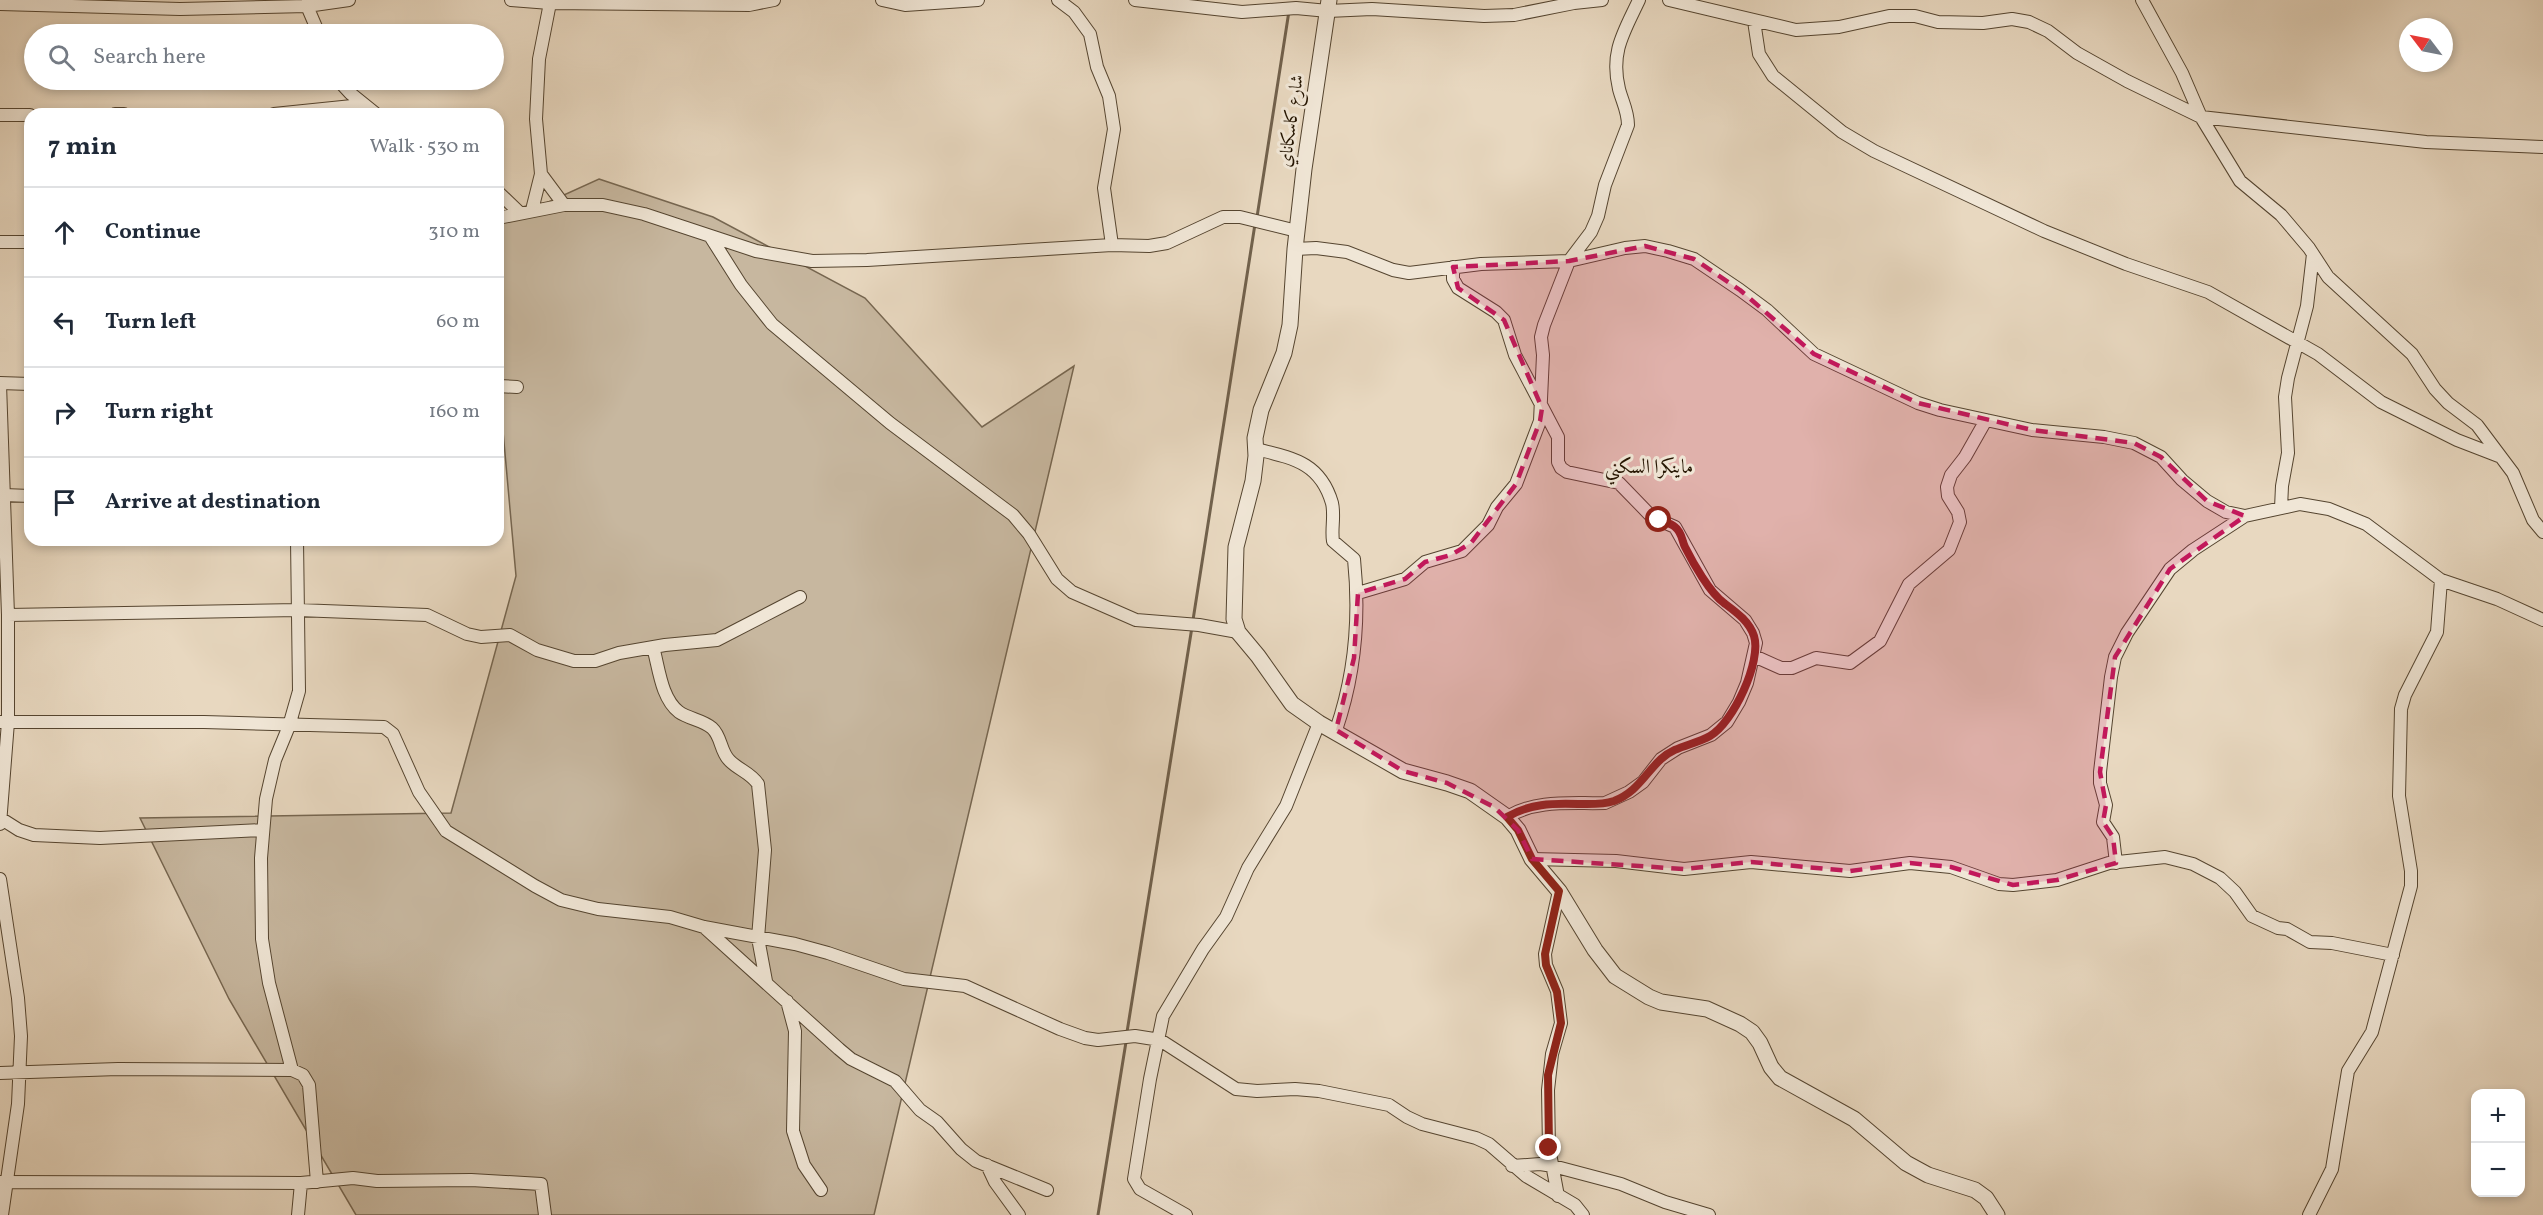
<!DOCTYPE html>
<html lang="en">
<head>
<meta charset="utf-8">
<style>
	:root { --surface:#fff; --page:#f2f2f3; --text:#1f2937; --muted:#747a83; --line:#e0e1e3 }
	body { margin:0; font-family:Vollkorn,Amiri,serif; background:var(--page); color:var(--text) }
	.controls { position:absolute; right:18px; bottom:18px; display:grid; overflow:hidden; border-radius:12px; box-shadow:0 3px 9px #0003 }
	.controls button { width:54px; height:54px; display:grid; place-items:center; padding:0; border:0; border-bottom:2px solid var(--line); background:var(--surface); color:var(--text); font:30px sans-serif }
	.compass { position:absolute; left:2399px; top:18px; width:54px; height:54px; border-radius:50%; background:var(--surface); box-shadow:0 3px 9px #0003; rotate:302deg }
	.stop { position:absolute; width:18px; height:18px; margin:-14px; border:4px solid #8f2418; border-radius:50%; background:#fff }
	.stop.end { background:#8f2418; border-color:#fff; box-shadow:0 2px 6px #0008 }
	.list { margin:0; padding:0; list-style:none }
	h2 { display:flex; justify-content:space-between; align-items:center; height:78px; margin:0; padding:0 24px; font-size:26px }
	h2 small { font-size:20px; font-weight:400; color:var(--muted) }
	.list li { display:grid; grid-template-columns:39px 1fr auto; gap:18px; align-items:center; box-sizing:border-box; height:90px; padding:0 24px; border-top:2px solid var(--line) }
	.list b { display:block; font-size:22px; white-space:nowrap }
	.list em { font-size:20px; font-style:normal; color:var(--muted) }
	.icon { flex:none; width:33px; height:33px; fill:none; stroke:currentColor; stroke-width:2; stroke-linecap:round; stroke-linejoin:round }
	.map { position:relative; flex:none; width:2543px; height:1215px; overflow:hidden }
	.search { position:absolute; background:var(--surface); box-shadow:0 3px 9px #0003; left:24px; top:24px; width:480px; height:66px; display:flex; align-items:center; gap:15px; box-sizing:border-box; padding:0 21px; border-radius:33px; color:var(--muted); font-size:22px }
	.panel { position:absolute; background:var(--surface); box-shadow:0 3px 9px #0003; left:24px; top:108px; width:480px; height:438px; border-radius:18px }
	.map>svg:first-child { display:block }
	.green { fill:#c7b79f; stroke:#766650; stroke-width:1.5 }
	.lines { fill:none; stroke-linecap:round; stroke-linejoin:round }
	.stream { stroke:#71614c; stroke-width:3 }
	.minor-casing { stroke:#554530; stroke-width:14 }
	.tertiary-casing { stroke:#554530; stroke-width:17 }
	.minor { stroke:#f0e6d6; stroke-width:12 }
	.tertiary { stroke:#f0e6d6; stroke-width:15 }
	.route { stroke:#8f2418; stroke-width:8 }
	.marked { fill:#c2185b; fill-opacity:0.2; stroke:#c2185b; stroke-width:4.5; stroke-dasharray:12 8; stroke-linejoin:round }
	.labels { text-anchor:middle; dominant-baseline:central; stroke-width:6; stroke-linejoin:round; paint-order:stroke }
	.street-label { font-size:18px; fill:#241400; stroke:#f0e6d6 }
	.neighbourhood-label { font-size:20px; fill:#241400; stroke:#f0e6d6 }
</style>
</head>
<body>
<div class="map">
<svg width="2543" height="1215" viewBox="0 0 2543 1215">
	<rect width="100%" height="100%" fill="#e8d8c0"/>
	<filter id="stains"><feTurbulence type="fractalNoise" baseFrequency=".00333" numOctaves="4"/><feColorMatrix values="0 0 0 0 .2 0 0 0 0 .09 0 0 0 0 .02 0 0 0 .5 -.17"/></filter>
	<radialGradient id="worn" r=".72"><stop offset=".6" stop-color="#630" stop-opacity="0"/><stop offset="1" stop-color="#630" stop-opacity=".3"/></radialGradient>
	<!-- green -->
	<path class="green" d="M599 179 713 217 865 298 982 427 1074 366 874 1215H356L229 999 140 818 451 813 516 576 501 409 498 225Z"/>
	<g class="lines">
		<!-- stream -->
		<path class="stream" d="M1257 217 1289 11
			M1193 620 1255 224
			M1127 1032 1192 627
			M1098 1215 1126 1042"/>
		<defs>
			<path id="minor" d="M511 0 550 3V0
				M882 0 905 5 978 0
				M1058 0 1074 12 1090 34 1097 67 1109 96 1114 129 1104 188 1112 245
				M1135 0 1242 12 1296 8 1328 11 1372 9 1484 16 1514 15 1574 3 1602 0
				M1669 0 1796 30 1839 27 1889 16H1915L1938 22 1983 23 2012 19 2029 22 2048 31 2077 53 2127 81 2201 117 2240 181 2281 215 2309 248 2328 277 2412 354 2435 389 2448 403 2477 425 2513 473 2533 520 2543 532
				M2142 0 2182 73 2201 117 2426 142 2543 147
				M0 4 180 9 307 6 308 0
				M1754 21 1759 54 1773 76 1842 132 1874 151 2044 231 2126 264 2208 292 2318 354 2381 402 2457 440 2501 457
				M319 34 307 6 349 0
				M338 80 350 93 376 114
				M115 114H124
				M274 114 362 105
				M0 115H30
				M541 174 564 205
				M498 192 520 213
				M532 210 541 174 536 119 539 59 550 3 749 5 774 0
				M498 218 564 205H603L644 214 756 251 812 261 867 260 1112 245 1149 246 1167 243 1223 217H1240L1297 231
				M710 236 741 285 772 324 890 423 1013 515 1029 534 1057 579 1072 592 1136 620 1199 625 1238 632
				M0 242H30
				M1295 249 1316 248 1347 252 1393 270 1409 273 1481 264 1569 261 1625 248 1645 246 1668 251 1694 259 1740 290 1767 310 1814 354 1918 403 1940 410 2032 430 2104 437 2134 443 2161 457 2182 480 2207 501 2226 512 2245 516 2300 504 2329 509 2366 524 2441 580 2497 599 2543 620
				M1453 267V279L1458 288 1496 312 1504 320 1515 355 1558 437V462L1561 468 1567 472 1619 483 1652 517 1675 527 1710 590 1745 620 1753 633 1756 643 1747 683 1739 702 1727 722 1711 735 1678 748 1661 759 1643 782 1629 792 1605 803C1572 804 1537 799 1507 817
				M0 383 30 384
				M0 384 8 615V722L0 824
				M498 386 517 387
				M1256 449C1292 458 1320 462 1332 503 1335 516 1331 529 1333 541L1354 559C1360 617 1355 675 1336 730
				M4 495 30 496
				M2281 508 2282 486 2288 453 2285 397 2288 378 2307 306 2313 254
				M1358 593 1405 579 1425 562 1462 551 1488 525 1497 507 1516 484 1540 421 1543 355 1541 337 1544 325 1569 261 1591 232 1598 216 1605 185 1628 125C1628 111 1622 101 1619 89 1610 52 1624 32 1639 0
				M8 615 298 610 427 615 467 634 481 637 510 635 537 650 574 661H595L619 653 665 645 717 640 800 597
				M653 647C659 668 661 698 679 712 689 719 703 720 712 728 722 737 720 752 730 761 739 770 751 773 758 784L765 850 758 938 766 981
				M1754 656 1781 668H1792L1816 658 1850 663 1880 641 1909 584 1949 550 1960 522 1958 512 1948 496 1947 487 1951 475 1965 457 1986 420
				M0 722H204L384 727 393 734 419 792 446 831 535 886 561 900 598 909 670 917 704 927 795 944 828 953 904 979 965 986 1060 1029 1085 1038 1098 1040 1135 1036 1160 1040 1236 1089 1257 1091 1295 1089 1319 1091 1389 1105 1407 1117 1422 1124 1476 1138 1489 1144 1526 1176 1575 1205 1583 1215
				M0 818 19 830 34 835 100 838 263 830
				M1532 859 1616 861 1684 869 1751 862 1850 871 1910 863 1951 867 1999 884 2013 885 2057 880 2109 863 2165 857 2193 864 2220 878 2235 892 2252 916 2278 928 2287 929 2310 942 2332 943 2393 955
				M2116 863 2113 837 2103 822 2106 805 2100 783V772L2111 677 2115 657 2127 633 2170 569 2193 550 2245 516
				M0 879 18 998 21 1036 18 1104 2 1215
				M704 927 839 1049 851 1059 895 1081 920 1110 937 1122 961 1149 976 1161 1047 1190
				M787 1001 795 1031 793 1131 804 1165 821 1190
				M292 1070 269 983 262 939 261 858 266 799 275 760 289 726 299 691 297 540
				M0 1073 118 1069 292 1070 303 1075 309 1085 317 1182
				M987 1165 995 1182 1019 1215
				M1512 1166 1540 1164 1553 1166 1621 1184 1665 1202 1709 1215
				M0 1182 301 1183 353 1178 377 1181 471 1180 541 1184 545 1215
				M1558 1196 1549 1148 1548 1090 1552 1054 1561 1023 1557 991 1546 965 1545 954 1559 891
				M298 1215 301 1183
				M1186 1215 1140 1189 1134 1179 1150 1079 1163 1016 1203 949 1226 917 1248 868 1286 806 1319 723
				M2309 1215 2332 1169 2348 1071 2372 1032 2411 886V871L2399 796 2401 709 2405 695 2437 632 2441 580"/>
			<path id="tertiary" d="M1329 0 1304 169 1295 249 1290 325 1284 353 1261 410 1255 438 1256 456 1253 481 1236 547 1234 619 1238 632 1258 656 1292 704 1319 723 1403 771 1447 783 1470 791 1507 817 1518 830 1532 859 1559 891 1595 950 1615 976 1649 997 1661 1002 1707 1009 1740 1024 1752 1032 1760 1043 1771 1067 1780 1078 1854 1119 1906 1163 1928 1175 1975 1190 1986 1198 1997 1215"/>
		</defs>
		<!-- minor casing -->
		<use href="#minor" class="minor-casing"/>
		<!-- tertiary casing -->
		<use href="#tertiary" class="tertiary-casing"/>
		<!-- minor -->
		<use href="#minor" class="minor"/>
		<!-- tertiary -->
		<use href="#tertiary" class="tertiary"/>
	</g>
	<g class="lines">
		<!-- route -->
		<path class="route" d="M1549 1148 1548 1075 1561 1023 1557 992 1546 965 1545 954 1559 891 1532 859 1518 830 1507 817C1529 804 1552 803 1578 804 1590 804 1602 805 1614 801 1637 792 1644 775 1661 759 1675 746 1694 745 1710 736 1733 723 1762 661 1754 636 1749 621 1736 612 1724 603 1710 593 1693 563 1685 547 1682 541 1682 532 1675 527 1671 523 1664 522 1659 520"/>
	</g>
	<!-- marked area -->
	<path class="marked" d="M1645 246 1694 259 1740 290 1814 354 1918 403 2032 430 2134 443 2161 457 2207 501 2245 516 2170 569 2115 657 2100 772 2106 805 2103 822 2113 837 2116 863 2057 880 2013 885 1951 867 1910 863 1850 871 1751 862 1684 869 1532 859 1518 830 1494 807 1447 783 1403 771 1336 730 1354 658 1358 593 1405 579 1425 562 1451 555 1471 543 1516 484 1540 421 1542 408 1504 320 1458 288 1453 267 1569 261Z"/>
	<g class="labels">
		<!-- street labels -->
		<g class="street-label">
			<text transform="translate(1292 121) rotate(-82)">شارع كاسكاناي</text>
		</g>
		<!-- neighbourhood labels -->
		<g class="neighbourhood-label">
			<text x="1649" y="468">ماينكرا السكني</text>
		</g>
	</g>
	<rect width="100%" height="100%" filter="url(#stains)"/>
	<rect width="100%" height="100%" fill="url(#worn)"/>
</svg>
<div class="controls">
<button>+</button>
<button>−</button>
</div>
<svg class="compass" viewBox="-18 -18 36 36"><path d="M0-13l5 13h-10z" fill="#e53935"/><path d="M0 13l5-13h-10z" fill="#747a83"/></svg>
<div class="stop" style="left:1659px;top:520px"></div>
<div class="stop end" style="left:1549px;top:1148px"></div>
<div class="search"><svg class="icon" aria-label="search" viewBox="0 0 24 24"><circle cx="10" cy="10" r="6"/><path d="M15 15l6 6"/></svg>Search here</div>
<section class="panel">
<h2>7 min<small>Walk · 530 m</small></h2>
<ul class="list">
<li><svg class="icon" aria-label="ahead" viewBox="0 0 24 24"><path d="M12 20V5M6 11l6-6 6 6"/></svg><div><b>Continue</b></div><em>310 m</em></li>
<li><svg class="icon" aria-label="left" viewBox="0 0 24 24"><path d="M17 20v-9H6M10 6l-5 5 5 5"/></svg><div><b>Turn left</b></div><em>60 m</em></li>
<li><svg class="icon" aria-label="right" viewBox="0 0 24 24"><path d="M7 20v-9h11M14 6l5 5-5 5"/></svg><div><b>Turn right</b></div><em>160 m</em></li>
<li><svg class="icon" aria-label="arrive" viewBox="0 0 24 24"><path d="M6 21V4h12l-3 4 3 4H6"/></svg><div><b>Arrive at destination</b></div></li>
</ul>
</section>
</div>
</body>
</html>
